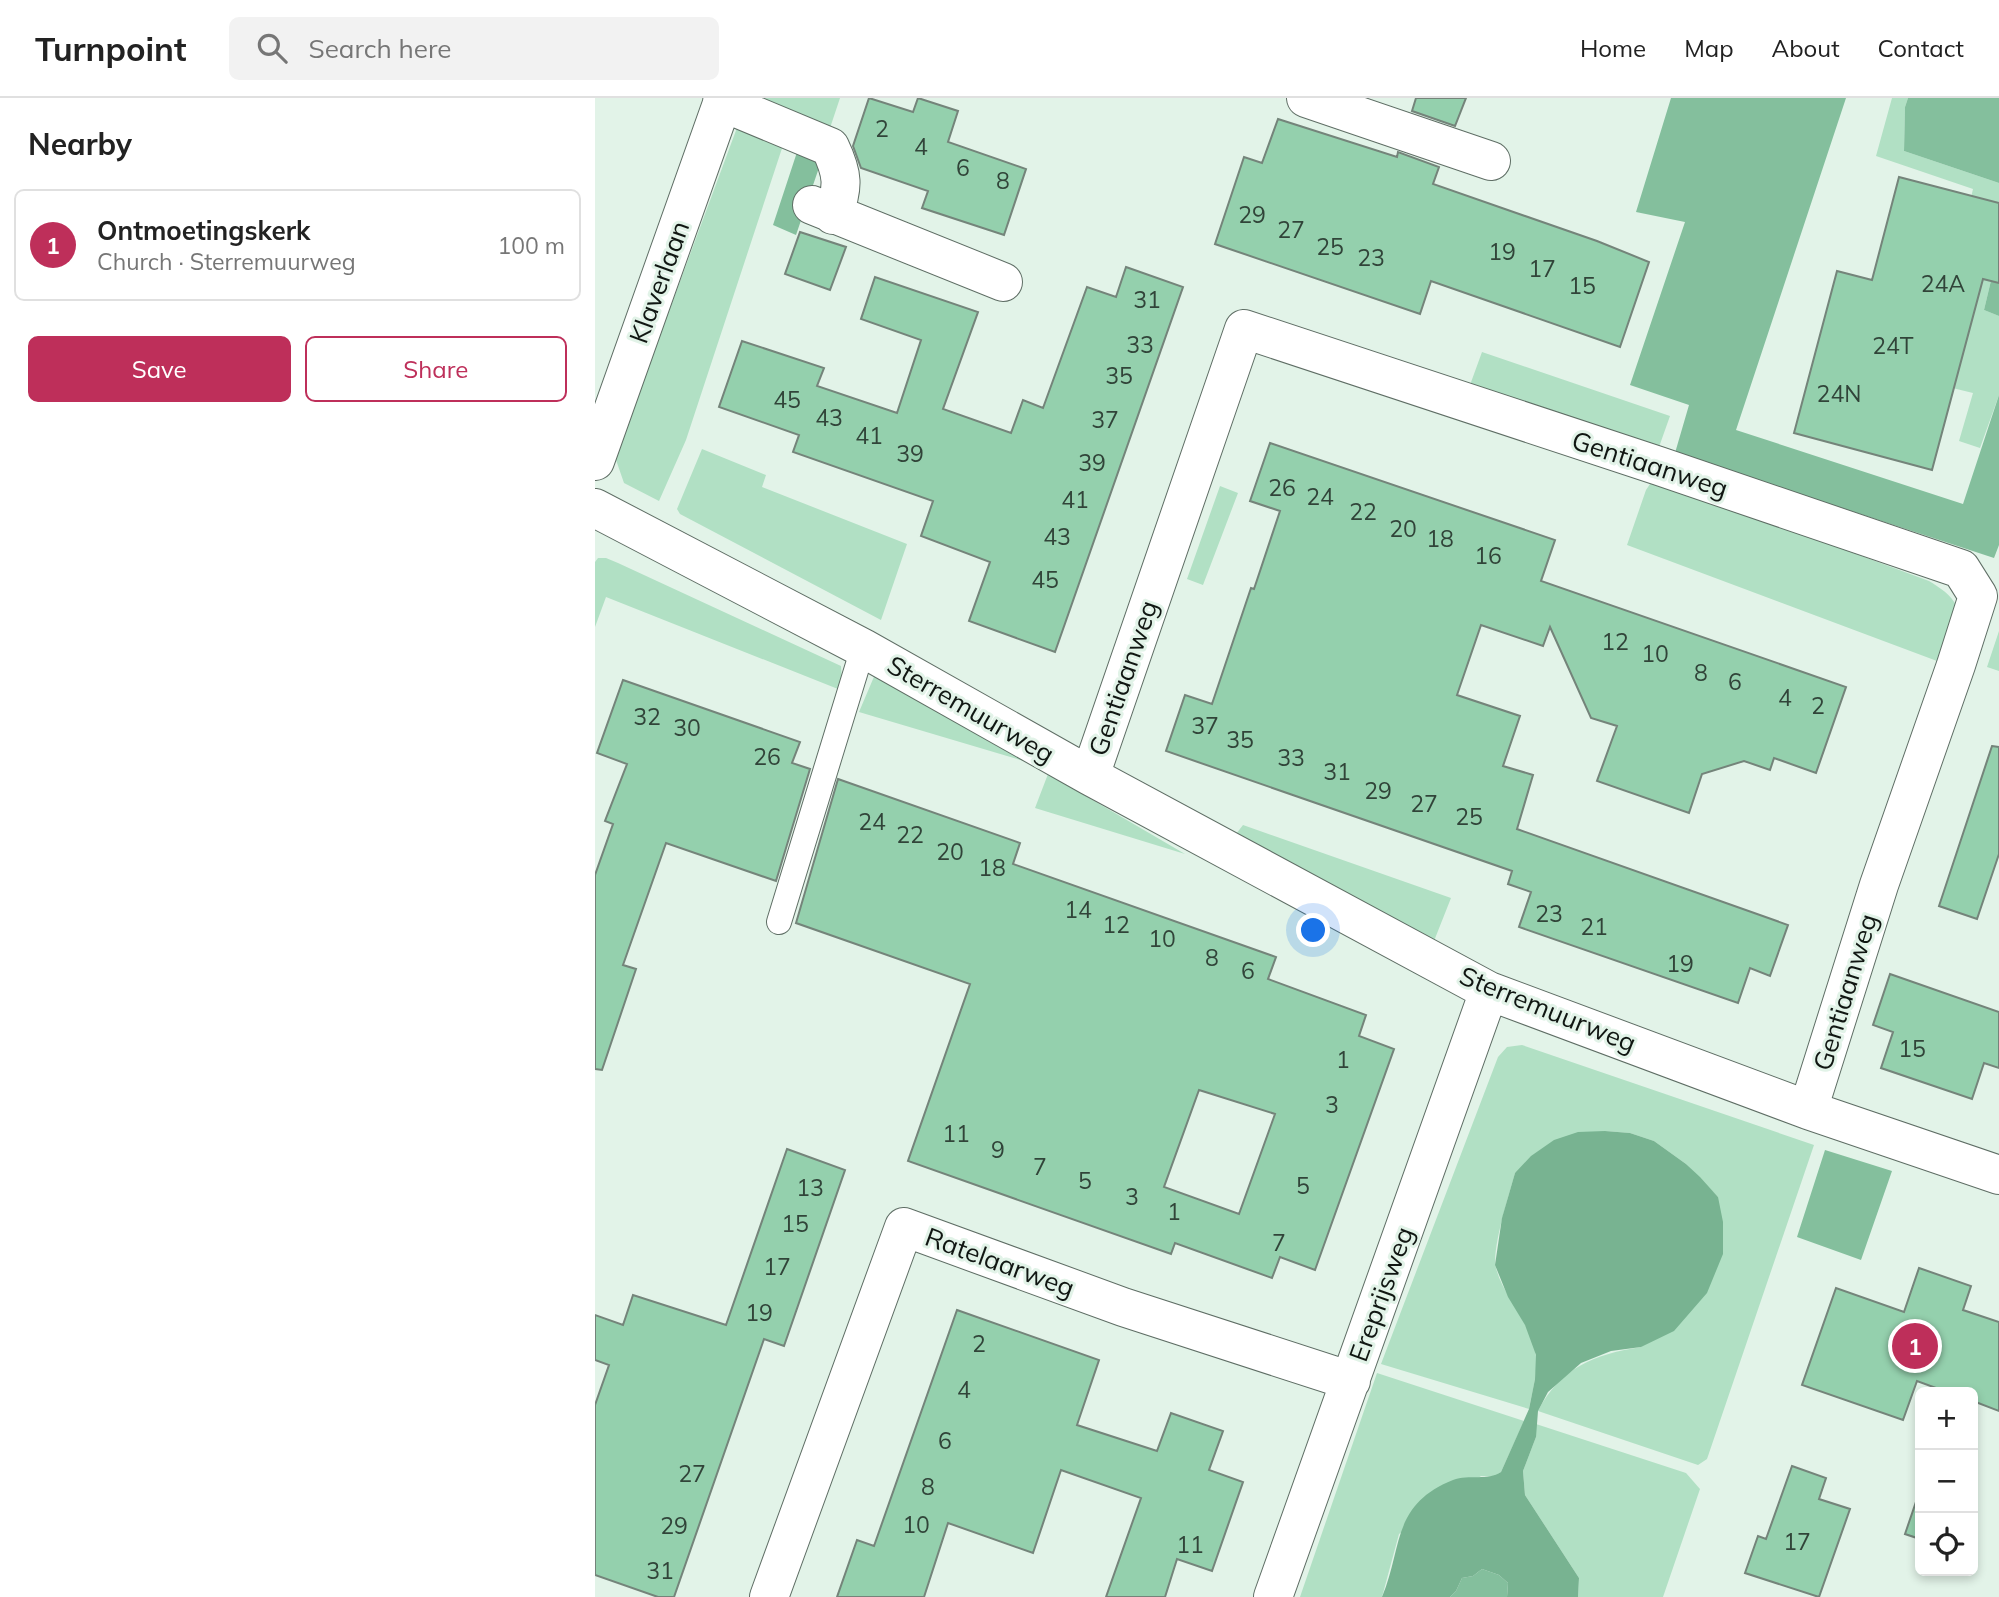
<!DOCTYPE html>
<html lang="en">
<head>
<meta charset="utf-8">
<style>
	:root { --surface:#fff; --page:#f2f2f2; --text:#222; --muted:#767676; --line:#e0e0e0; --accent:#be2f5a }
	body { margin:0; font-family:Mulish,sans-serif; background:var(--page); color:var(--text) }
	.controls { position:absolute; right:21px; bottom:21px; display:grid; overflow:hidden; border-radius:10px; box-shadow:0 4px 10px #0003 }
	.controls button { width:63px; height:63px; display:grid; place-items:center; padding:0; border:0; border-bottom:2px solid var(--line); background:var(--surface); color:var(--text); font:35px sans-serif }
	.you { position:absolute; left:719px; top:833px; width:24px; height:24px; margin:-18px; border:5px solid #fff; border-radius:50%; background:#1a73e8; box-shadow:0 0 0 10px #1a73e833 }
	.badge { display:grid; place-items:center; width:46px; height:46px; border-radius:50%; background:var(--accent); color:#fff; font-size:23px; font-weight:700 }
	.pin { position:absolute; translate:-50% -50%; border:4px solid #fff; box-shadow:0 2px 7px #0006 }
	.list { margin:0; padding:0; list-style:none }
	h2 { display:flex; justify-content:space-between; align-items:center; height:91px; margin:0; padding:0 28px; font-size:30px }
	h2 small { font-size:23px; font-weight:400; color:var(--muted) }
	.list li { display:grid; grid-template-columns:46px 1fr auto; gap:21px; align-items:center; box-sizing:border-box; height:112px; margin:0 14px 14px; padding:0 14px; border:2px solid var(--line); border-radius:10px }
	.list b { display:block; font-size:26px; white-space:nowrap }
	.list p { margin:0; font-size:23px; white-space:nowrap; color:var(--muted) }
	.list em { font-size:23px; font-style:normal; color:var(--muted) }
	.actions { display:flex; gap:14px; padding:21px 28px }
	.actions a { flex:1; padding:16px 0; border:2px solid var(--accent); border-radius:10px; text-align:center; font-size:24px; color:var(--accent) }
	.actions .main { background:var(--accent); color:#fff }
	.icon { flex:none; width:38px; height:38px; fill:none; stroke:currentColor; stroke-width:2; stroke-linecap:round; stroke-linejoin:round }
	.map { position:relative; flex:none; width:1404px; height:1499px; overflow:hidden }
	header { display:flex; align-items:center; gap:42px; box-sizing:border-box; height:98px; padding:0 35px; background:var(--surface); border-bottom:2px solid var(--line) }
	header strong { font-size:33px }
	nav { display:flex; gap:38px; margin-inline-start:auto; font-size:24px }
	.search { width:490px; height:63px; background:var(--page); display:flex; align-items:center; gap:18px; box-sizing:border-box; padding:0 24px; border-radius:10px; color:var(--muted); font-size:26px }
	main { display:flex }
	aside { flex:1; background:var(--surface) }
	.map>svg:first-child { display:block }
	.green { fill:#b1e0c4 }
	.forest { fill:#84bf9d }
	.water { fill:#78b391 }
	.building { fill:#94d0ad; stroke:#74847a; stroke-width:2; fill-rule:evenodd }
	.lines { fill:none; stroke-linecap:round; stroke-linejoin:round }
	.service-casing { stroke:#5f6e65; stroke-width:26 }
	.minor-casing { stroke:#5f6e65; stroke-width:40 }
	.service { stroke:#fff; stroke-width:24 }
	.minor { stroke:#fff; stroke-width:38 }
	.labels { text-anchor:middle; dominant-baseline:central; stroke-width:6; stroke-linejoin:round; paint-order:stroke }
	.number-label { font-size:23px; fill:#314439 }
	.street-label { font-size:26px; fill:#101612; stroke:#e2f3e8 }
</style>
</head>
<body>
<header>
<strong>Turnpoint</strong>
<div class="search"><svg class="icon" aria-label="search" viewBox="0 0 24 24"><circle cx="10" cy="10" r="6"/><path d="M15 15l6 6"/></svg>Search here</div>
<nav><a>Home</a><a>Map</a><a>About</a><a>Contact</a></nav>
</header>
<main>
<aside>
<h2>Nearby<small></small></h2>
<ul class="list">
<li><span class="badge">1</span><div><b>Ontmoetingskerk</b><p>Church · Sterremuurweg</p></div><em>100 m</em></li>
</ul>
<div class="actions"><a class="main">Save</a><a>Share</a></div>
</aside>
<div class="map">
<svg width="1404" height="1499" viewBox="0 0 1404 1499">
	<rect width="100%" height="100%" fill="#e2f3e8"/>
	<!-- green -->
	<path class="green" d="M153 0H245L232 39 195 26 91 342 64 403 29 385 20 359Z
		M1297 0H1313L1310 9 1309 53 1404 85V149L1389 212 1404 218V297L1385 350 1364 343 1378 295 1341 286 1361 164 1378 91 1281 58Z
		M887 254 1075 318 1064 349 875 287Z
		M107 351 171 377 167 389 312 446 286 522 85 416 82 411Z
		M1062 382 1334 483C1345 490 1356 496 1362 509L1346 561 1342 563 1032 447 1051 392 1057 383Z
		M625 388 643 395 608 487 592 481Z
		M3 460H11L23 465 246 568 247 583 243 591 11 499 0 529V464Z
		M1404 533V573L1392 569Z
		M281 574 442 667 264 614Z
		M453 676 590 756 440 710Z
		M648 727 856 800 839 843 641 736Z
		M927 947 1219 1047 1112 1361 1103 1367 943 1313C965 1270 1000 1256 1046 1249L1123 1099 1091 1066 1059 1043 1035 1035 1010 1033 920 1075C915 1094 896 1152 901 1170 909 1201 937 1225 941 1258 943 1275 937 1294 934 1311L786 1266 903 959 912 949Z
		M782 1275 929 1323 906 1374 899 1379 886 1378 804 1436 787 1499H705Z
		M941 1326 1091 1375 1105 1391 1068 1499H983L984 1480 930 1397 928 1373 941 1339Z"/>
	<!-- forest -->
	<path class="forest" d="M1076 0H1251L1141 332 1368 406 1404 297V447L1399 460 1080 355 1094 307 1035 287 1090 124 1041 114Z
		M1313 0H1404V85L1309 53 1310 9Z
		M205 45 229 55 201 137 178 127Z
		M1404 149V218L1389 212Z
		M1230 1052 1297 1073 1266 1162 1202 1139Z
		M887 1471 904 1477 913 1485 912 1499H855L861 1493 867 1480 878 1478Z"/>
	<!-- water -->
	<path class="water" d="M1010 1033 1035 1035 1059 1043 1091 1066 1105 1079 1123 1099 1128 1124V1156L1112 1195 1079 1233 1046 1249 1016 1253 986 1265 953 1294 943 1313 941 1339 928 1373 930 1397 984 1480 983 1499H912L913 1485 904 1477 887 1471 878 1478 867 1480 861 1493 855 1499H787C808 1449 796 1407 858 1382 874 1376 893 1383 906 1374L934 1311 940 1281 941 1257 930 1227 913 1199 900 1167 907 1120 920 1075 936 1058 959 1042 983 1034Z"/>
	<!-- building -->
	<path class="building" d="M274 0 318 14 323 0 363 13 353 44 431 71 409 137 327 110 333 93 266 70 258 48Z
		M821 0H871L860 28 817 13Z
		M683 21 802 59 803 54 844 69 838 86 1002 143 1054 164 1025 249 836 183 825 216 620 146 649 59 667 65Z
		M1304 79 1404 105V185L1388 181 1337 372 1199 335 1242 173 1277 182Z
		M205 134 251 149 235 192 190 176Z
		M531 169 588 189 460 554 374 523 395 464 326 438 338 403 198 354 204 337 124 309 147 243 229 270 222 288 302 315 326 242 266 221 280 179 383 214 348 311 416 335 428 302 448 310 492 189 521 199Z
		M675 345 960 442 946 483 1251 589 1221 675 1179 660 1175 672 1149 663 1107 676 1094 715 1002 683 1022 628 996 620 955 529 948 548 886 527 862 597 925 618 908 668 938 677 922 731 1193 827 1175 878 1155 870 1143 905 924 829 936 794 913 786 917 773 571 653 590 597 617 606 656 490 659 491 685 413 655 403Z
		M28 582 205 644 197 665 215 671 181 783 71 745 28 867 41 871 7 972 0 971V777L18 726 10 723 32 666 2 655Z
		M1397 648 1404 649V756L1382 821 1344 808Z
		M243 681 425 745 418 766 681 859 673 881 771 917 764 938 799 951 720 1172 685 1159 677 1180 580 1145 576 1156 313 1063 375 886 201 825ZM604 992 680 1016 644 1116 569 1089Z
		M1295 876 1404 914V970L1389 965 1377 1001 1286 970 1298 934 1278 927Z
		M192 1051 250 1072 189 1248 169 1241 79 1499H63L0 1477V1307L14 1267 0 1262V1217L28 1227 38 1197 131 1227Z
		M1324 1170 1376 1188 1368 1212 1404 1224V1313L1378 1303V1294H1352L1322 1283 1308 1322 1207 1287 1241 1190 1309 1214Z
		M362 1212 504 1262 482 1327 562 1353 576 1315 628 1333 614 1372 648 1384 617 1473 582 1461 570 1499H511L546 1400 466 1372 438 1455 353 1425 329 1499H242L262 1442 279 1448Z
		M1197 1368 1231 1380 1224 1401 1255 1411 1224 1499 1150 1475 1163 1438 1171 1441Z
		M1324 1395 1325 1396V1441L1310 1436Z"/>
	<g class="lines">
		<defs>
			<path id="service" d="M184 824 268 550"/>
			<path id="minor" d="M711 0 896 63
				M127 4 235 49C248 76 249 89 238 117
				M217 107 408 184
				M0 363 129 0
				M0 410 268 550 495 678 894 893 1213 1012 1404 1077
				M495 678 649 231 1064 368 1366 471 1383 498 1361 567 1284 787 1213 1012
				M174 1499 309 1129 528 1209 756 1283
				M678 1499 894 893"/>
		</defs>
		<!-- service casing -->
		<use href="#service" class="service-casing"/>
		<!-- minor casing -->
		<use href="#minor" class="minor-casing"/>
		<!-- service -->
		<use href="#service" class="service"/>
		<!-- minor -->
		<use href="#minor" class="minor"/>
	</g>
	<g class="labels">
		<!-- number labels -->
		<g class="number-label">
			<text x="287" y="30">2</text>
			<text x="326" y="48">4</text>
			<text x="368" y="69">6</text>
			<text x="408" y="82">8</text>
			<text x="657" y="116">29</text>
			<text x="696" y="131">27</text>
			<text x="735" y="148">25</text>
			<text x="907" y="153">19</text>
			<text x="776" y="159">23</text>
			<text x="947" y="170">17</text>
			<text x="1348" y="185">24A</text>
			<text x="987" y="187">15</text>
			<text x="552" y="201">31</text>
			<text x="545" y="246">33</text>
			<text x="1298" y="247">24T</text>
			<text x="524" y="277">35</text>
			<text x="1244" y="295">24N</text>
			<text x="192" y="301">45</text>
			<text x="234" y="319">43</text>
			<text x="510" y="321">37</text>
			<text x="274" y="337">41</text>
			<text x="315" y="355">39</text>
			<text x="497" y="364">39</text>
			<text x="687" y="389">26</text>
			<text x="725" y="398">24</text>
			<text x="480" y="401">41</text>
			<text x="768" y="413">22</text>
			<text x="808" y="430">20</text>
			<text x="462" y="438">43</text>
			<text x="845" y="440">18</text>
			<text x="893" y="457">16</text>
			<text x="450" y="481">45</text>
			<text x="1020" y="543">12</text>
			<text x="1060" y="555">10</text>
			<text x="1106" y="574">8</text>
			<text x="1140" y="583">6</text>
			<text x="1190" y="599">4</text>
			<text x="1223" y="607">2</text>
			<text x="52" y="618">32</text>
			<text x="610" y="627">37</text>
			<text x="92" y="629">30</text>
			<text x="645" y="641">35</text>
			<text x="172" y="658">26</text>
			<text x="696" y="659">33</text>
			<text x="742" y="673">31</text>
			<text x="783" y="692">29</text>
			<text x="829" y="705">27</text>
			<text x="874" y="718">25</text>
			<text x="277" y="723">24</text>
			<text x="315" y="736">22</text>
			<text x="355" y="753">20</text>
			<text x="397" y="769">18</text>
			<text x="483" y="811">14</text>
			<text x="954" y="815">23</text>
			<text x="521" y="826">12</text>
			<text x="999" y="828">21</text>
			<text x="567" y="840">10</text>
			<text x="617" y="859">8</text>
			<text x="1085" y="865">19</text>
			<text x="653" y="872">6</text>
			<text x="1317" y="950">15</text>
			<text x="748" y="961">1</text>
			<text x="737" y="1006">3</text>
			<text x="361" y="1035">11</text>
			<text x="403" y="1051">9</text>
			<text x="445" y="1068">7</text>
			<text x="490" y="1082">5</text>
			<text x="708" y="1087">5</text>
			<text x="215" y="1089">13</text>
			<text x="537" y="1098">3</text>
			<text x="579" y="1113">1</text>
			<text x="200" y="1125">15</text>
			<text x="684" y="1144">7</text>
			<text x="182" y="1168">17</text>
			<text x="164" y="1214">19</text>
			<text x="384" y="1245">2</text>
			<text x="369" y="1291">4</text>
			<text x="350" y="1342">6</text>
			<text x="97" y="1375">27</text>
			<text x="333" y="1388">8</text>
			<text x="321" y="1426">10</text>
			<text x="79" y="1427">29</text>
			<text x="1202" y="1443">17</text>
			<text x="595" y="1446">11</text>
			<text x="65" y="1472">31</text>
		</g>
		<!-- street labels -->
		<g class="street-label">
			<text transform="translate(64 184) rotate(-70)">Klaverlaan</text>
			<text transform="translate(1055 366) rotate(18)">Gentiaanweg</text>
			<text transform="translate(528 580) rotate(-71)">Gentiaanweg</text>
			<text transform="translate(376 611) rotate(30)">Sterremuurweg</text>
			<text transform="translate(1250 894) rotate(-73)">Gentiaanweg</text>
			<text transform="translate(953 911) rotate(22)">Sterremuurweg</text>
			<text transform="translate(405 1164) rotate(20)">Ratelaarweg</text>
			<text transform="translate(786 1196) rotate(-70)">Ereprijsweg</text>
		</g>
	</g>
</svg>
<div class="controls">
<button>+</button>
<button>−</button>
<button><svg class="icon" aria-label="locate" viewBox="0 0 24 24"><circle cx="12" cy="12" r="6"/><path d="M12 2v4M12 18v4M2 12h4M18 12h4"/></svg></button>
</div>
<div class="you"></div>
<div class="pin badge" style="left:1320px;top:1248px">1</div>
</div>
</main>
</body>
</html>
